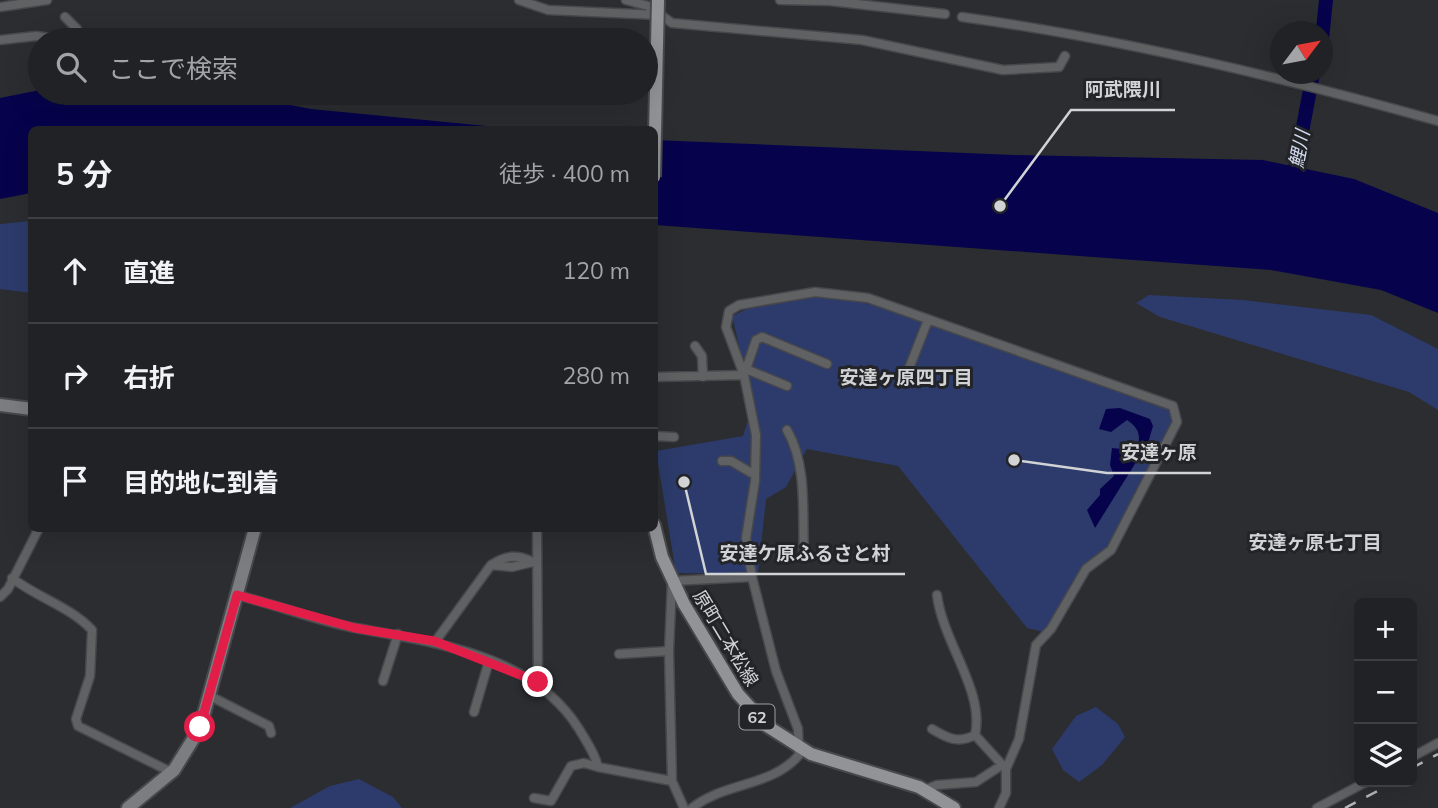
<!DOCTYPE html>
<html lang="ja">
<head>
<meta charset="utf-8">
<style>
	:root { --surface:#212225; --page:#2d2f32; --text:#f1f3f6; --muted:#a2a4a7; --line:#3e3f42 }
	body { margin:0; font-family:Mulish,"Noto Sans JP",sans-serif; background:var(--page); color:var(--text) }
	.controls { position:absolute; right:21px; bottom:21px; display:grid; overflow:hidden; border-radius:10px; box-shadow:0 7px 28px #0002 }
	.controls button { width:63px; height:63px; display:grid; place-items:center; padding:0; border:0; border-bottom:2px solid var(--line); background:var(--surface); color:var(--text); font:35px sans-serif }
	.compass { position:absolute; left:1270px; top:21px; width:63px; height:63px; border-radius:50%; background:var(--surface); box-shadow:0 7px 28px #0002; rotate:58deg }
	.stop { position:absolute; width:21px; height:21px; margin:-16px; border:5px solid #e11d48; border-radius:50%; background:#fff }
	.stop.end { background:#e11d48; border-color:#fff; box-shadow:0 2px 7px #0008 }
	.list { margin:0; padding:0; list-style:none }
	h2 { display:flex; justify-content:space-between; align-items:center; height:91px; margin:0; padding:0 28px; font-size:30px }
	h2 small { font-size:23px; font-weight:400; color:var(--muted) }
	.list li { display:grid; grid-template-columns:46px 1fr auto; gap:21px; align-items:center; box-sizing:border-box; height:105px; padding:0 28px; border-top:2px solid var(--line) }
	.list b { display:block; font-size:26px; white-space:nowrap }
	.list em { font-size:23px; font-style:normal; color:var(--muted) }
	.icon { flex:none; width:38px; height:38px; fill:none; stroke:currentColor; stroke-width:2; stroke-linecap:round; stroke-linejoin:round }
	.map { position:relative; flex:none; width:1438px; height:808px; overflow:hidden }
	.search { position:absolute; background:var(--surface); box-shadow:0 7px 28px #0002; left:28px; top:28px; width:630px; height:77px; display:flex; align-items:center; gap:18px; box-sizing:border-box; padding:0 24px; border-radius:38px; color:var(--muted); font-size:26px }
	.panel { position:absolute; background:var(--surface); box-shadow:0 7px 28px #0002; left:28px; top:126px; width:630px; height:406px; border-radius:10px }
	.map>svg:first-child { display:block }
	.green { fill:#2c3b6b }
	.water { fill:#06034c }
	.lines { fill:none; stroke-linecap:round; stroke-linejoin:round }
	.river { stroke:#06034c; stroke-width:14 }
	.street-casing { stroke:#47484b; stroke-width:11 }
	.secondary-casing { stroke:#47484b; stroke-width:16 }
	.primary-casing { stroke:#47484b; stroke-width:16 }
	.street { stroke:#606163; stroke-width:8 }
	.secondary { stroke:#7c7d80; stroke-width:12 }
	.primary { stroke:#929397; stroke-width:12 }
	.rail { stroke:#b7b8ba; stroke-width:2.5; stroke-dasharray:12 12; stroke-linecap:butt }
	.primary-bridge-casing { stroke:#47484b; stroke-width:16; stroke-linecap:butt }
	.primary-bridge { stroke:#929397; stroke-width:12 }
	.route { stroke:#e11d48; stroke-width:9 }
	.labels { text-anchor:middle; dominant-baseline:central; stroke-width:6; stroke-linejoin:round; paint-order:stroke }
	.shield { fill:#222427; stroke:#9d9ea1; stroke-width:2 }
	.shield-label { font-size:16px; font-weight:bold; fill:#d2d3d5 }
	.street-label { font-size:18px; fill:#d2d3d5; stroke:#222427 }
	.water-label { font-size:19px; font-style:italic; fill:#d1daef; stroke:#222427 }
	.neighbourhood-label { font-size:19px; font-weight:bold; fill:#d2d3d5; stroke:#222427 }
	.leader { fill:none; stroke:#d2d3d5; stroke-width:2.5 }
	.callout-dot { fill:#d2d3d5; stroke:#222427; stroke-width:2.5 }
	.callout-label { font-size:19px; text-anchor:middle; font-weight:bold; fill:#d2d3d5; stroke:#222427; stroke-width:6; stroke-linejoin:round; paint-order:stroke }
</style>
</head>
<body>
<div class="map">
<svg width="1438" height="808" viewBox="0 0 1438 808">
	<rect width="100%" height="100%" fill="#2c2d31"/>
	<!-- green -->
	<path class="green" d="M31 221V293L0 289V224Z
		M1149 295 1243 300 1371 315 1438 349V410L1409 392 1160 317 1136 303Z
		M820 296 861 302 908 316 1169 406 1175 419 1110 547 1082 571 1044 632 1027 628 898 466 807 449 786 487 766 499 758 574 676 573 656 451 743 436 753 404 732 316 747 309Z
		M1096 707 1118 724 1125 737 1102 765 1079 782 1063 770 1052 749 1076 716Z
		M359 779 393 797 402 808H290L330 786Z"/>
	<!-- water -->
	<path class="water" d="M40 90V93H228L311 109 519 129 32 130 31 193 0 199V98Z
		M654 140 1014 155 1263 160 1354 179 1438 213V313L1381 290 1271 270 655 225Z
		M1120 408 1150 419 1153 426 1148 443 1095 528 1087 510 1100 495V489L1114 476 1110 465 1112 448 1130 450 1138 445C1141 433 1137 427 1127 420L1111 432 1099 429 1106 409Z"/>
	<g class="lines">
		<!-- river -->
		<path class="river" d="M1322 39 1326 0
			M1292 185 1313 74"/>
		<defs>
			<path id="street" d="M519 0 548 10 658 15
				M626 0 648 6 672 23 862 40 1003 70 1059 67 1065 56
				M780 0 830 1 945 14
				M0 7 47 0
				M962 17C1122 39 1282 77 1438 121
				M0 40 36 36 65 40 76 36 77 29 65 17
				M695 346 702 356 703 377
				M746 369 787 386
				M908 371 928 320
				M654 377 744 375 726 327 729 311 739 305 815 292 868 298 1173 406 1177 422 1111 550 1086 569 1051 629 1036 645 1019 739 1006 769V793L999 808
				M787 430C808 466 802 516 804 557
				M654 436 674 437
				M722 461H731L755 475
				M537 528 538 682
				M491 565C506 555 518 554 533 562
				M12 578C38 598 69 606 92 630L90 676 76 719 78 726 171 772
				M237 595C277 605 317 621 356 628 436 643 532 654 579 729 586 741 595 753 598 767L672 781
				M0 597 8 589 39 528
				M435 642 491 565 512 567 537 561
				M619 654 669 651
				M383 681 398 634
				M210 696 269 726 271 733
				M474 712 489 661
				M932 729C947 738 958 744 975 735 985 691 943 643 937 595
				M975 735 1006 769
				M1412 757 1438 743
				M924 790 937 785 976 782 1002 765
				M534 798 551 801 571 766 584 763 598 767
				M684 808 672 781 669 651 672 581 752 577
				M692 808C724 782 772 787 799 755L798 729 776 671 752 577 746 538 755 481 756 435 744 375 756 340 762 337 827 364
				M1317 808 1366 782"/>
			<path id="secondary" d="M0 405 32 409
				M128 808 174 770 200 728 255 528"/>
			<path id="primary" d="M654 525 662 557 684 604 738 694 767 726 811 754 919 787 954 808"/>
		</defs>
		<!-- street casing -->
		<use href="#street" class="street-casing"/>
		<!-- secondary casing -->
		<use href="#secondary" class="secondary-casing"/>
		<!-- primary casing -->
		<use href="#primary" class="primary-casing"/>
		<!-- street -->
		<use href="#street" class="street"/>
		<!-- secondary -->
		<use href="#secondary" class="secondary"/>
		<!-- primary -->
		<use href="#primary" class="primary"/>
		<!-- rail -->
		<path class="rail" d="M1412 768 1438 754
			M1345 808 1395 782"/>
		<defs>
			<path id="primary-bridge" d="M654 177 658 0"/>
		</defs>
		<!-- primary-bridge casing -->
		<use href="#primary-bridge" class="primary-bridge-casing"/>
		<!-- primary-bridge -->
		<use href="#primary-bridge" class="primary-bridge"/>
	</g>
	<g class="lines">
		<!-- route -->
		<path class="route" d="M200 727 237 595 355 628 434 641 538 682"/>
	</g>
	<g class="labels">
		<!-- shield labels -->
		<rect class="shield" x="739.5" y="704.5" width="35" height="25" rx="5"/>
		<g class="shield-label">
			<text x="757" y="717">62</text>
		</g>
		<!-- street labels -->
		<g class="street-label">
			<text transform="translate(726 638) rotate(59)">原町二本松線</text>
		</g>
		<!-- water labels -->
		<g class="water-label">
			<text transform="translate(1299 149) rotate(-79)">鯉川</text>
		</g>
		<!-- neighbourhood labels -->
		<g class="neighbourhood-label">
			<text x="906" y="377">安達ヶ原四丁目</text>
			<text x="1315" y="542">安達ヶ原七丁目</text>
		</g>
	</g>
	<!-- callouts -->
	<path class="leader" d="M1000 206L1071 110H1175M1014 460L1107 473H1211M684 482L706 574H905"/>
	<g class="callout-dot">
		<circle cx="1000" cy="206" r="7"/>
		<circle cx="1014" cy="460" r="7"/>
		<circle cx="684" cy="482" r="7"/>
	</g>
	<g class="callout-label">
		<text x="1123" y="96">阿武隈川</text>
		<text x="1159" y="459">安達ヶ原</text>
		<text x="805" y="560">安達ケ原ふるさと村</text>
	</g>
</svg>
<div class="controls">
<button>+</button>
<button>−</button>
<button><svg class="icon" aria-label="layers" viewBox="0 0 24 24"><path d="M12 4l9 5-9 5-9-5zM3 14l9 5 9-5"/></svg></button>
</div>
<svg class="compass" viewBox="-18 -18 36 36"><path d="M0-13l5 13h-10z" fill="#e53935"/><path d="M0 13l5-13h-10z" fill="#a2a4a7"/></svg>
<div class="stop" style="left:200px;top:727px"></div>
<div class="stop end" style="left:538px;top:682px"></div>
<div class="search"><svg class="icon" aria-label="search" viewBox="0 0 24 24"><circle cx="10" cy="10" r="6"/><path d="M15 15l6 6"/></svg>ここで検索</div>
<section class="panel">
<h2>5 分<small>徒歩 · 400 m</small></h2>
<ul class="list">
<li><svg class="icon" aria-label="ahead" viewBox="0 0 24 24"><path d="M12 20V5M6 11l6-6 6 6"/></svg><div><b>直進</b></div><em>120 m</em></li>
<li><svg class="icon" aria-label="right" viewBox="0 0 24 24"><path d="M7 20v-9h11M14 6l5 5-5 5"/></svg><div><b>右折</b></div><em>280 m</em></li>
<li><svg class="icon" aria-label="arrive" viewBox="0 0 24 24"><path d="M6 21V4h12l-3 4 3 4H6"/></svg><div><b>目的地に到着</b></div></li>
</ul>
</section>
</div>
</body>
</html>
